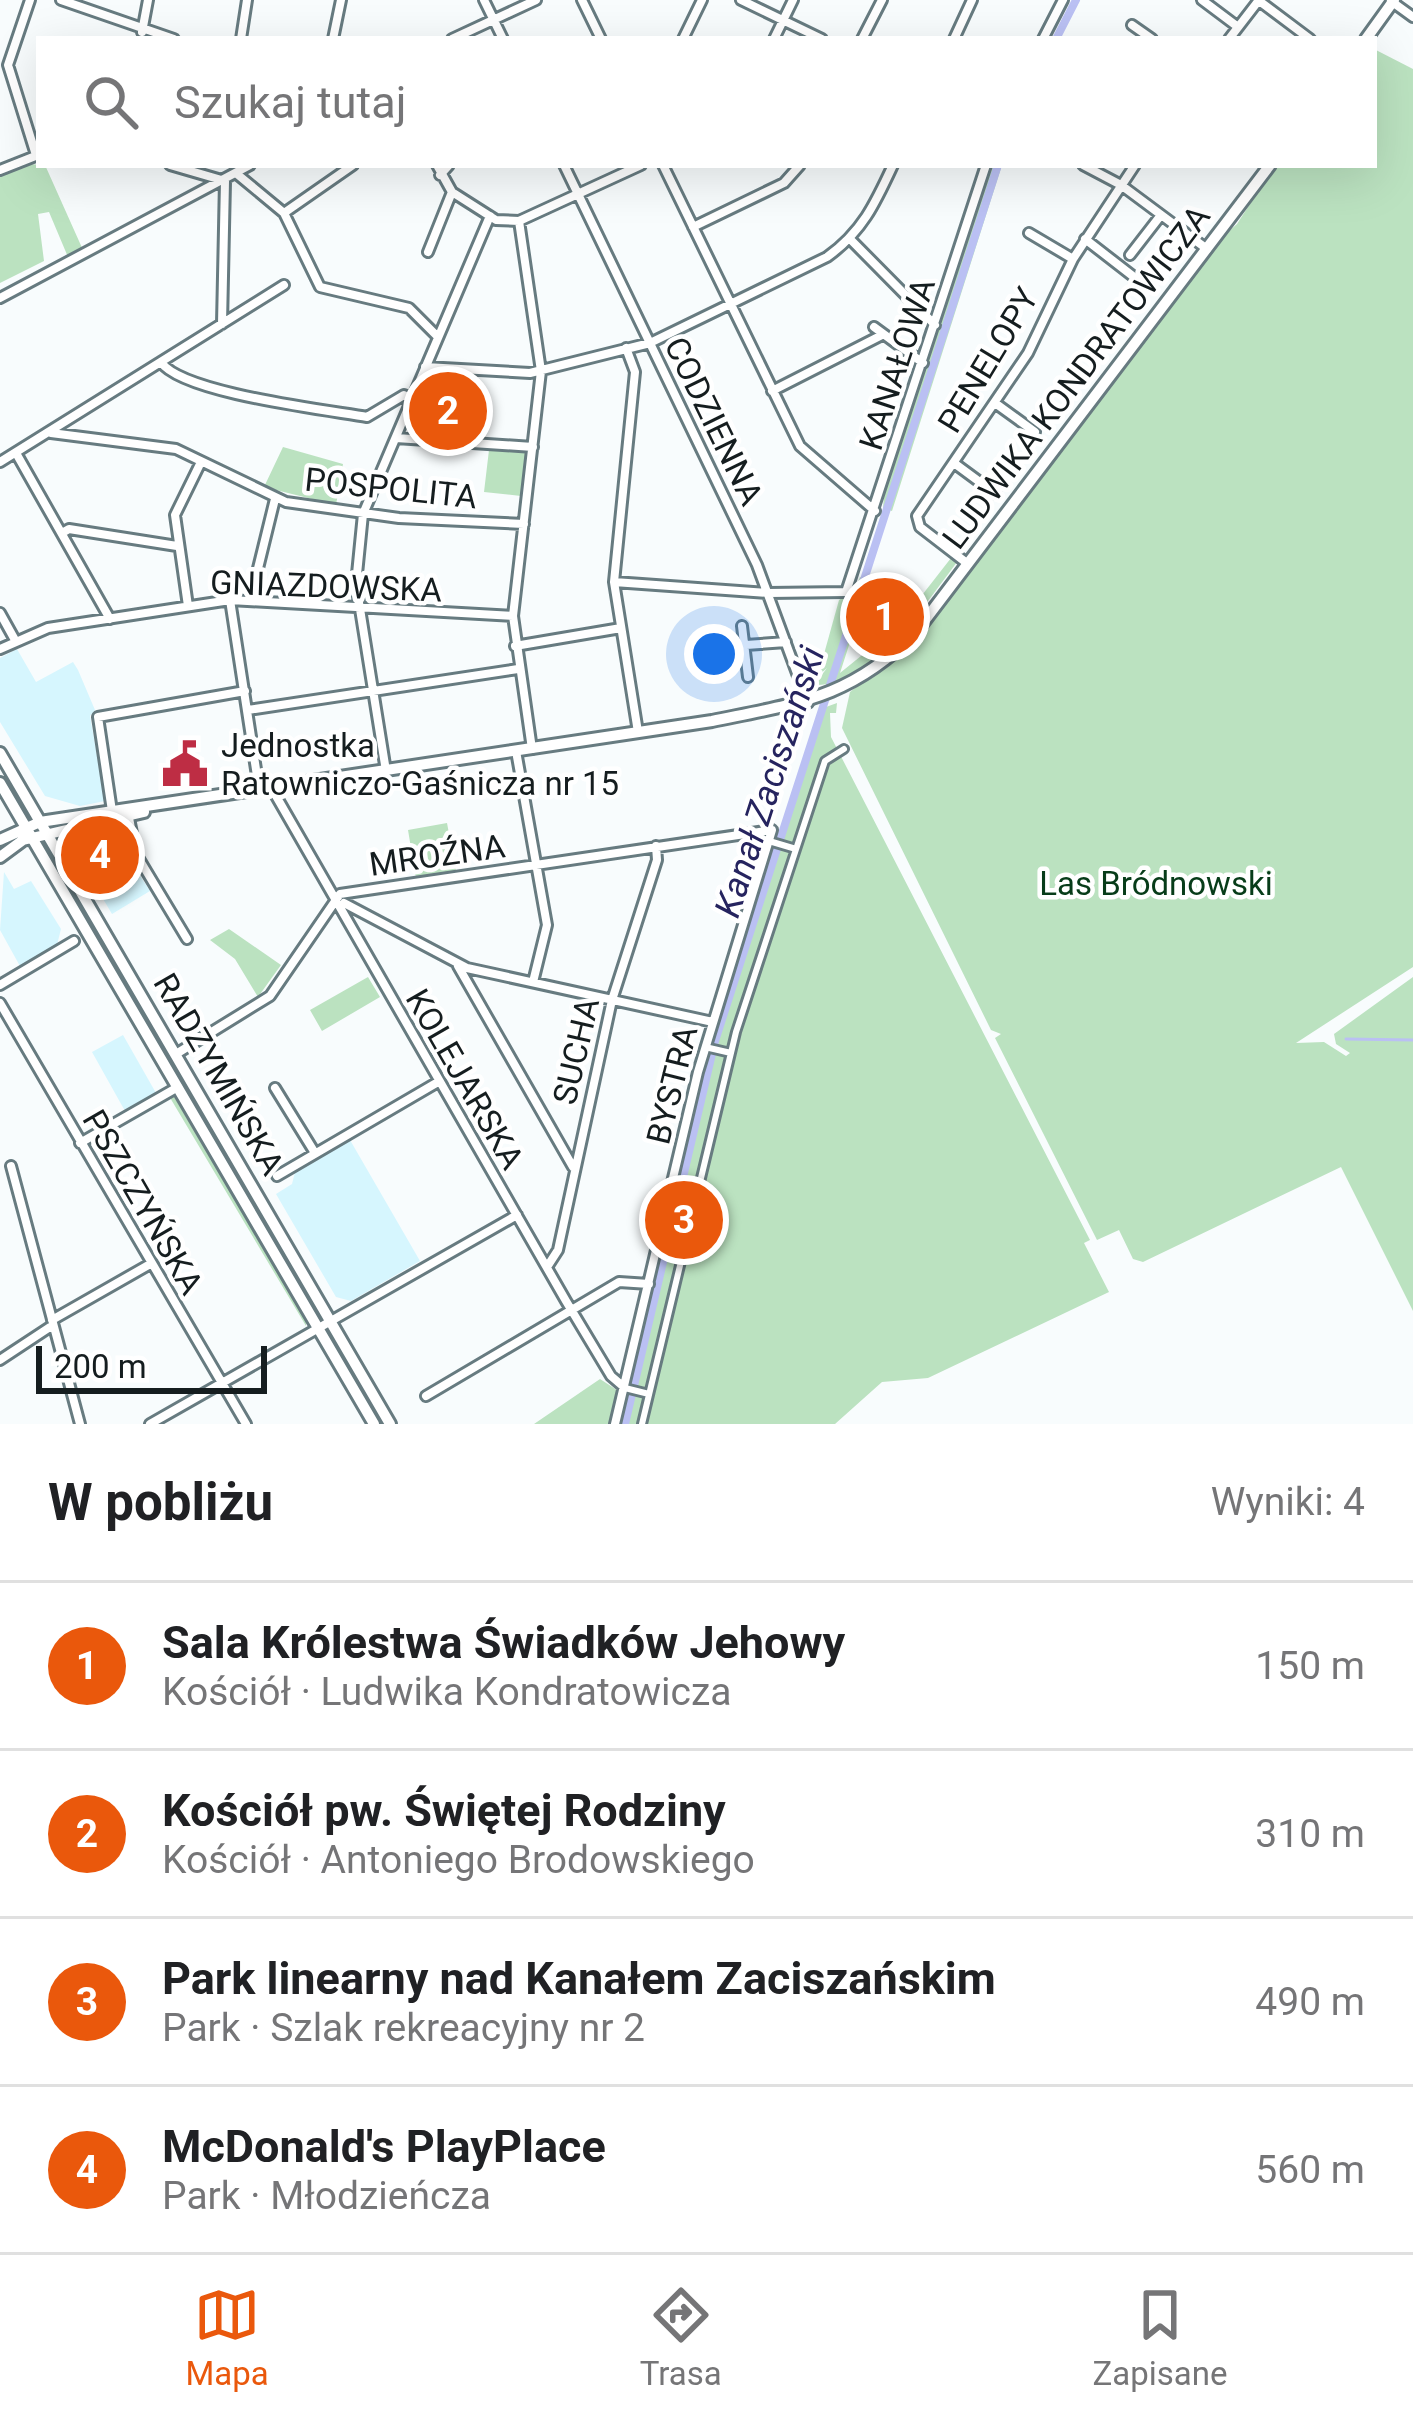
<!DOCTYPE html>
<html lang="pl">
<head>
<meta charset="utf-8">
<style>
	:root { --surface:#fff; --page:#f6f6f6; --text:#202124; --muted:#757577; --line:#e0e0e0; --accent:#ea580c }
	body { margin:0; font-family:Roboto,sans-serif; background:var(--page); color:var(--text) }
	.scale { position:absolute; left:36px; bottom:30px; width:231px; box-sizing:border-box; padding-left:12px; border:6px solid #151d1f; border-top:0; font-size:33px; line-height:42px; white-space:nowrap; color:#151d1f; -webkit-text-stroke:9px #fff; paint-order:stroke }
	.you { position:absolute; left:714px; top:654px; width:42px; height:42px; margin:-30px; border:9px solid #fff; border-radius:50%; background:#1a73e8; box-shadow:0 0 0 18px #1a73e833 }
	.badge { display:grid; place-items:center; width:78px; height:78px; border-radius:50%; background:var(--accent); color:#fff; font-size:39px; font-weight:700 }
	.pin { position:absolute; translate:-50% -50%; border:6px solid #fff; box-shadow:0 3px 12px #0006 }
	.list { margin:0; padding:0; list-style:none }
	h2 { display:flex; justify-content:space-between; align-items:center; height:156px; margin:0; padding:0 48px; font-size:51px }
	h2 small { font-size:39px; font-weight:400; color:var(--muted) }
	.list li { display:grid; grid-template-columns:78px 1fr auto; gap:36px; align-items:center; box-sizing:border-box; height:168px; padding:0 48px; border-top:3px solid var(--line) }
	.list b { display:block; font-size:45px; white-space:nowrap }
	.list p { margin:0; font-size:39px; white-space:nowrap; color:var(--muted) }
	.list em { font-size:39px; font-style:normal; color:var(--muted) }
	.icon { flex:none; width:66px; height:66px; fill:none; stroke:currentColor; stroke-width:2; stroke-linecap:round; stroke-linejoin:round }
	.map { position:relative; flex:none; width:1413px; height:1424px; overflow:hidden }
	.search { position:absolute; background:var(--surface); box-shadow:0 12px 48px #0002; left:36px; right:36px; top:36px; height:132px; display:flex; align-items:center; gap:30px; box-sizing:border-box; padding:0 42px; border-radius:0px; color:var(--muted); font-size:45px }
	.sheet { height:828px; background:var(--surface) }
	nav { display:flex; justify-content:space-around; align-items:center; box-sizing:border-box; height:168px; border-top:3px solid var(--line); background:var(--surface); font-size:33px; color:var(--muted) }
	nav a { display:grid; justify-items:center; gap:6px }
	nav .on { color:var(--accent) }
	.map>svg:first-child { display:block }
	.built { fill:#d6f6fe }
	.green { fill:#bbe2c0 }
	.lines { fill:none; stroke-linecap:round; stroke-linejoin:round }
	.stream { stroke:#bac0f3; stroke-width:3 }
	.canal { stroke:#bac0f3; stroke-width:8 }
	.pedestrian-casing { stroke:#677b80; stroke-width:12 }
	.minor-casing { stroke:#677b80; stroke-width:14 }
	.secondary-casing { stroke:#677b80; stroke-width:16 }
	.pedestrian { stroke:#fff; stroke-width:6 }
	.minor { stroke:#fff; stroke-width:8 }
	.secondary { stroke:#fff; stroke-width:10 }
	.labels { text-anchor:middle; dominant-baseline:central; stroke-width:9; stroke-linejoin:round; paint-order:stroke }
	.street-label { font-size:33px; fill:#151d1f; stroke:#fff }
	.poi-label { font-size:33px; fill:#151d1f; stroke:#fff; text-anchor:start }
	.park-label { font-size:33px; fill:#073c19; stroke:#fff }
	.water-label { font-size:36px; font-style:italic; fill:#26245f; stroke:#fff }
</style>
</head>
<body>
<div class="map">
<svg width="1413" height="1424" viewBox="0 0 1413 1424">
	<rect width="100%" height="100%" fill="#f8fcfd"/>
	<!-- built -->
	<path class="built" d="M17 649 36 682 73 662 78 670 95 710 90 716 105 801 80 806 45 796 0 722V658Z
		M124 827 130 860 150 891 112 914 77 855 81 844Z
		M4 872 14 889 31 881 61 929 57 945 21 968 0 930Z
		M123 1035 156 1093 125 1111 92 1052Z
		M350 1140 420 1261 351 1301 336 1297 276 1194 292 1184 295 1172Z"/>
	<!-- green -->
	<path class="green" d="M1374 49 1413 69V967L1296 1043 1324 1042 1346 1056 1350 1053 1336 1044 1334 1034 1413 977V1311L1341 1167 1143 1262 1133 1259 1119 1230 1097 1240 995 1038 1001 1034 991 1030 842 728 850 692 916 639 1218 241 1237 224 1275 165H1374Z
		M27 164 45 165 83 250 68 257 49 212 38 214 44 261 0 283V176Z
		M990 165H1002L892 511 883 508 884 495Z
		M283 447 343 464 336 505 264 487Z
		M489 450 527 451 521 496 484 492Z
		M951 558 957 562C928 601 869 688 814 685L827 668 812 681 810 675 819 672 839 600 856 588 860 577 870 580 840 673 898 626Z
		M837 703 836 713H830L831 737 1090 1240 1084 1243 1109 1292 928 1378 882 1382 835 1424H626L716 1042 826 707Z
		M447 823 456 871 416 878 408 830Z
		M229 929 281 965 258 997 235 959 210 940Z
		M368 977 380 997 322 1031 310 1010Z
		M172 1093 306 1321V1326L169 1096Z
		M600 1379 620 1392 610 1424H534Z"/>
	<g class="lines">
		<!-- stream -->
		<path class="stream" d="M1346 1039 1413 1040"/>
		<!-- canal -->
		<path class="canal" d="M1056 39 1076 0
			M625 1424 715 1041 998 165"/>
		<defs>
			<path id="pedestrian" d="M769 841 796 849
				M705 1047 731 1053
				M625 1388 649 1394
				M642 1424 736 1032 825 761 844 749"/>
			<path id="minor" d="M30 0 8 65 36 155
				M61 0 174 39
				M484 0 503 39
				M582 0 601 39
				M741 0 822 39
				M1202 0 1238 27
				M1258 0 1310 39
				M1391 1 1413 17
				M1132 25 1152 39
				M142 32 148 0
				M241 39 247 0
				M333 39 341 0
				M452 39 536 0
				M683 39 702 0
				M774 39 793 0
				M862 39 882 0
				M954 39 972 0
				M1043 39 1063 0
				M1229 39 1259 0
				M170 165 225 181 222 324
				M437 165 452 192 496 220 519 221 641 165
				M564 165 757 565 808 703
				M663 165 800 446 875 511
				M1083 165 1121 185 1207 249
				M0 170 38 155
				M237 174 284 213 320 287 409 308 438 337
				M440 175 449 165
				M284 213 353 165
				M519 221 541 371 513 616 532 749
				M693 227 784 183 800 165
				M1029 233 1073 259
				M1085 239 1134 277
				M851 240 935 325
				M428 252 452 192
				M1130 255 1161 215
				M0 298 250 165
				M874 327 923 363
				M626 348 635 372 614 582 638 732
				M161 362C181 393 327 410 367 417L404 395 412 399
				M425 367 530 373 650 343 827 257C862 232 875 204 893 165
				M772 391 882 335
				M995 403 1035 432
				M51 433 176 449 286 502 399 518 524 524
				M396 438 533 447
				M16 453 110 619
				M0 462 284 285
				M954 463 996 494
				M62 533 69 529 177 546
				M968 564 920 527 917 516 1028 353 1073 259 1135 165
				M614 582 769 593 846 592 986 165
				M230 600 259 789
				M250 601 275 499
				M188 606 175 515 201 462
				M0 613 15 640
				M742 626 748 677
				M746 645 786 642
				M515 646 621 628
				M0 649 48 628 230 600 513 616
				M248 710 518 669
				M516 751 547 925 533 982
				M386 771 356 584 363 514 490 216
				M272 789 566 1301 611 1376 625 1388
				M112 811 98 717 245 691
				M129 818 136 854 187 939
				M344 903 467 968 713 1022
				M458 966 573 1167
				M0 985 74 941
				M0 1003 246 1424
				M176 1054 270 996 340 894 772 830 698 1072 615 1424
				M275 1088 315 1153
				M80 1143 178 1087
				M11 1166 80 1424
				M277 1176 438 1082
				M547 1267 558 1250 612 1000 657 860 656 846
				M52 1320 152 1263
				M0 1360 53 1325
				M426 1396 619 1282 649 1284
				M150 1424 517 1215"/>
			<path id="secondary" d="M1366 39 1394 0
				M0 753 390 1424
				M0 783 374 1424
				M0 840 40 822 712 721C799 703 851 698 916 632L1270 165
				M0 857 23 840 144 812"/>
		</defs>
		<!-- pedestrian casing -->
		<use href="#pedestrian" class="pedestrian-casing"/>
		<!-- minor casing -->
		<use href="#minor" class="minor-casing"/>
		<!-- secondary casing -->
		<use href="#secondary" class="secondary-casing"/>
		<!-- pedestrian -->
		<use href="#pedestrian" class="pedestrian"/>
		<!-- minor -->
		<use href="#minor" class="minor"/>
		<!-- secondary -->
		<use href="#secondary" class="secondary"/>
	</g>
	<!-- icons -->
	<defs>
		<symbol id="civic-bare" viewBox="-9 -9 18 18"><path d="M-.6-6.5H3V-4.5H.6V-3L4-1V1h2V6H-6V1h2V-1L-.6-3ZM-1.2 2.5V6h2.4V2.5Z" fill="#be2d44" stroke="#fff" stroke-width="2.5" paint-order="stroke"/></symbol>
	</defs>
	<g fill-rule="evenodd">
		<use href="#civic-bare" x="152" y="731" width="66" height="66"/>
	</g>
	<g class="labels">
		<!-- street labels -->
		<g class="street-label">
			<text transform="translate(988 360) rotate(-59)">PENELOPY</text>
			<text transform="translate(897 364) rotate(-72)">KANAŁOWA</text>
			<text transform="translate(1076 377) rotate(-53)">LUDWIKA KONDRATOWICZA</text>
			<text transform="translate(714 421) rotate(64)">CODZIENNA</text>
			<text transform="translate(391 488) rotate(6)">POSPOLITA</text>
			<text transform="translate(326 586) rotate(2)">GNIAZDOWSKA</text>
			<text transform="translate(437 855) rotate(-8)">MROŹNA</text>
			<text transform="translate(576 1051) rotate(-77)">SUCHA</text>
			<text transform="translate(219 1074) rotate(60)">RADZYMIŃSKA</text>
			<text transform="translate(465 1079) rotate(60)">KOLEJARSKA</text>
			<text transform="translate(672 1085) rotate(-76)">BYSTRA</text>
			<text transform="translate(143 1202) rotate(60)">PSZCZYŃSKA</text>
		</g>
		<!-- poi labels -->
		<g class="poi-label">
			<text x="221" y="745">Jednostka<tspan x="221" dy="38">Ratowniczo-Gaśnicza nr 15</tspan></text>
		</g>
		<!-- park labels -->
		<g class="park-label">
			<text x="1156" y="883">Las Bródnowski</text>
		</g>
		<!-- water labels -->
		<g class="water-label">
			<text transform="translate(770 782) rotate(-72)">Kanał Zaciszański</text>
		</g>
	</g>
</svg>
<div class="scale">200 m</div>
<div class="you"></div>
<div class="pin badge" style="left:885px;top:617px">1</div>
<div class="pin badge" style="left:448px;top:411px">2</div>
<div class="pin badge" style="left:684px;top:1220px">3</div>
<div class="pin badge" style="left:100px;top:855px">4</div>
<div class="search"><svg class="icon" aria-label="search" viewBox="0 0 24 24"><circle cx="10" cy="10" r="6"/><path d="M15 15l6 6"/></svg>Szukaj tutaj</div>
</div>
<section class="sheet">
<h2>W pobliżu<small>Wyniki: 4</small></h2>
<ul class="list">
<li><span class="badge">1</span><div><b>Sala Królestwa Świadków Jehowy</b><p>Kościół · Ludwika Kondratowicza</p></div><em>150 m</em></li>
<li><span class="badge">2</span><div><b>Kościół pw. Świętej Rodziny</b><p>Kościół · Antoniego Brodowskiego</p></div><em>310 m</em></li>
<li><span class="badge">3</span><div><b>Park linearny nad Kanałem Zaciszańskim</b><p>Park · Szlak rekreacyjny nr 2</p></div><em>490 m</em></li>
<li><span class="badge">4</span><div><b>McDonald's PlayPlace</b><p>Park · Młodzieńcza</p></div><em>560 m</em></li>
</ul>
</section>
<nav>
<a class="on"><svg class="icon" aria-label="map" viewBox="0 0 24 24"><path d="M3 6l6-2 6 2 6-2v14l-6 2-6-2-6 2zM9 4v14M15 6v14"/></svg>Mapa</a>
<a><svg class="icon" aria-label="directions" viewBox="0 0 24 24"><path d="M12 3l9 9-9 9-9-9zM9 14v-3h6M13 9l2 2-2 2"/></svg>Trasa</a>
<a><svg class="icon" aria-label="saved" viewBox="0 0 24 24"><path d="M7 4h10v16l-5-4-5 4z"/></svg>Zapisane</a>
</nav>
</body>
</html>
